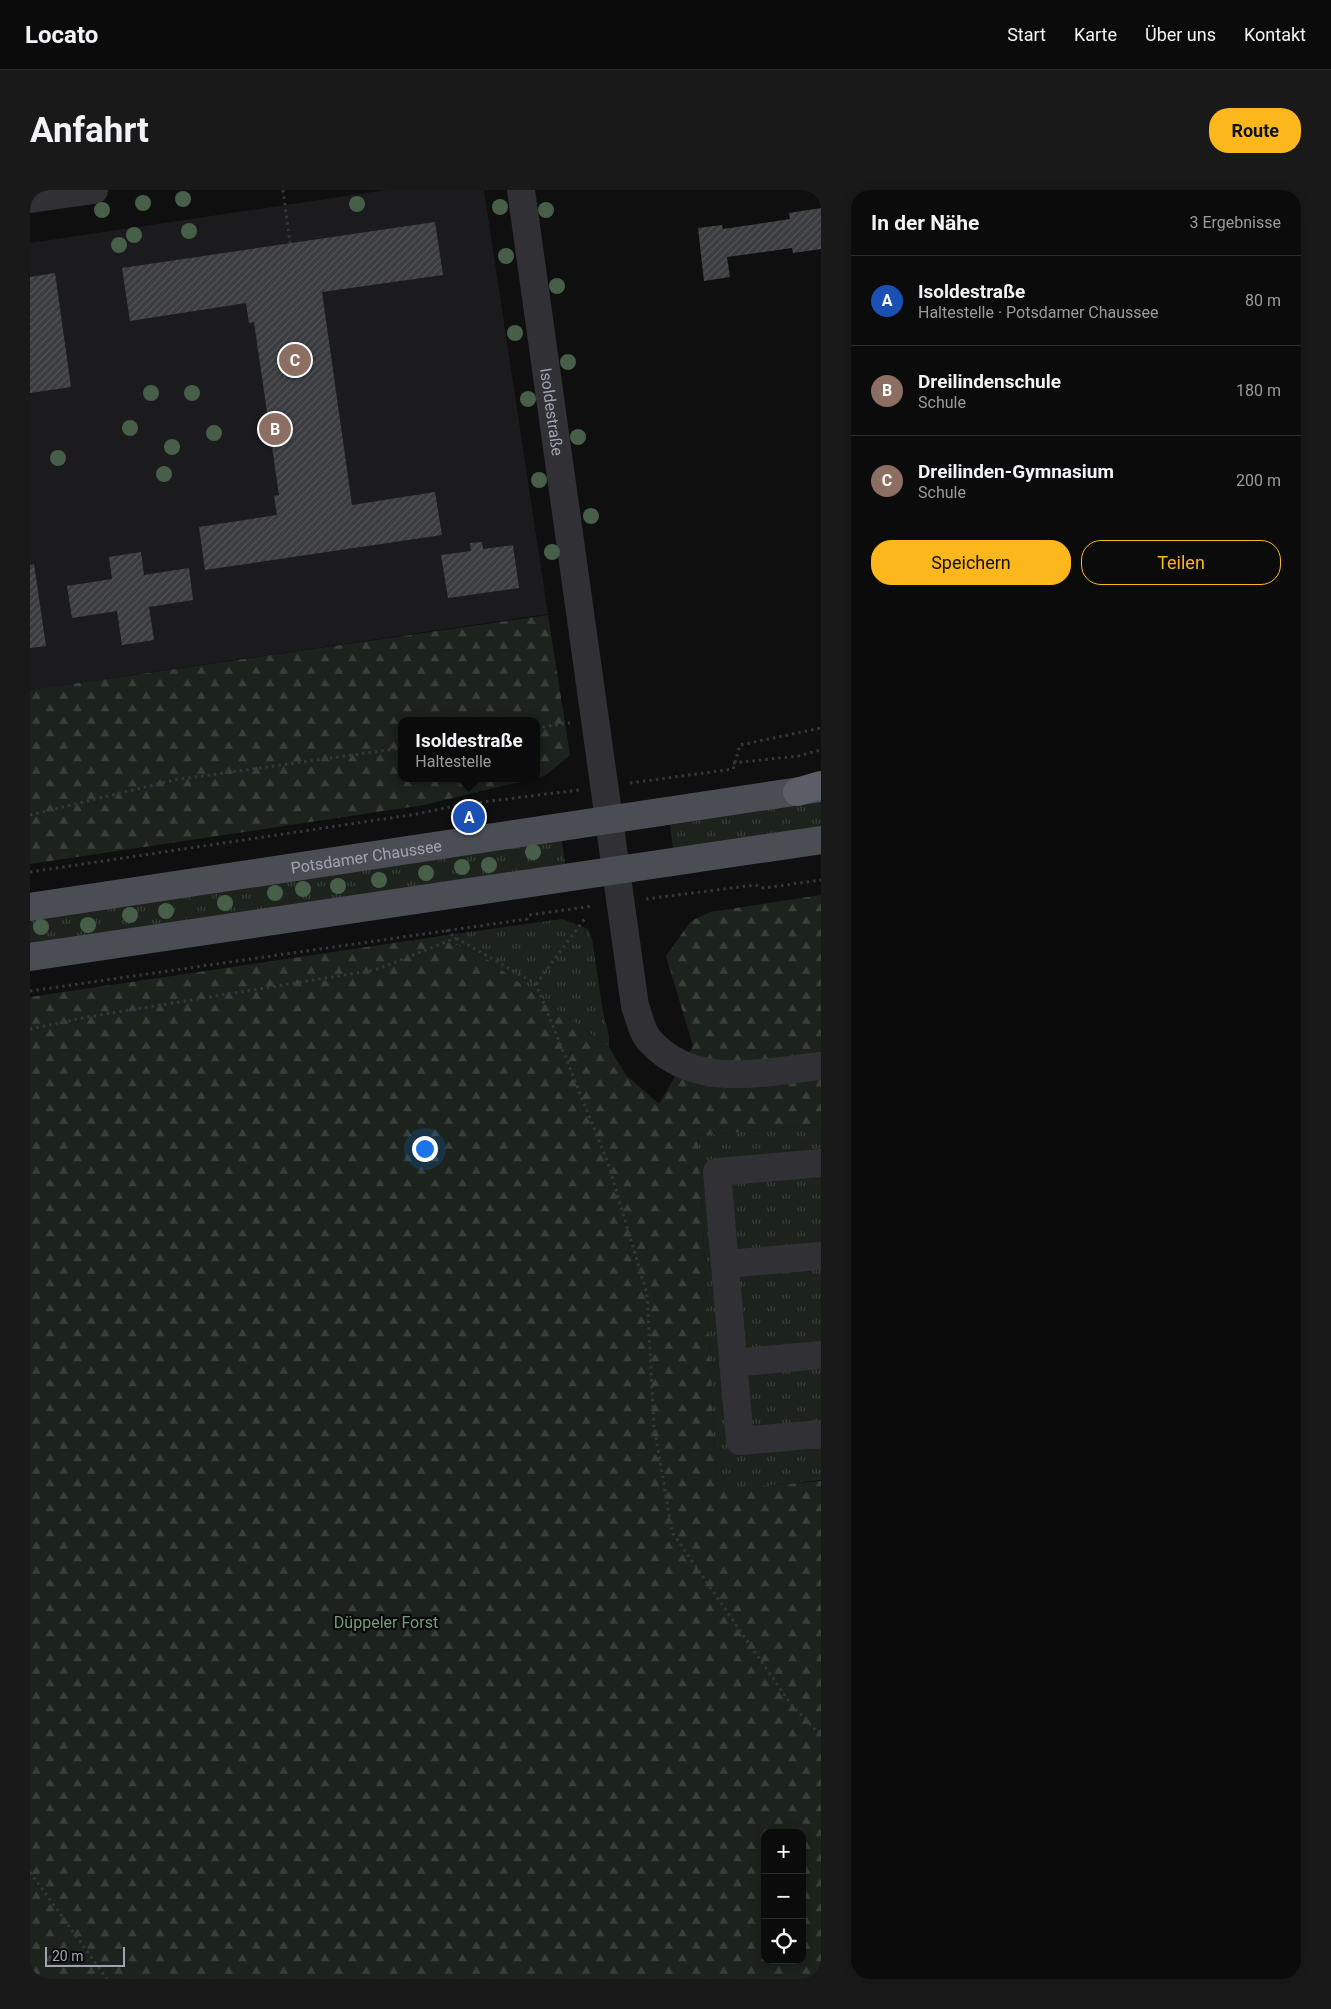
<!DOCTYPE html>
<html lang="de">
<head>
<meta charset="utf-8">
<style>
	:root { --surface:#0b0b0c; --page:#19191a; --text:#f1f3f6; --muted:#9a9b9d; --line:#2b2b2d; --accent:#fbb71c }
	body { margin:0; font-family:Roboto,sans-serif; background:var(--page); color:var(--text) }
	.controls { position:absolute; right:15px; bottom:15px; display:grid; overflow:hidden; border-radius:10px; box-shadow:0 2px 12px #0003 }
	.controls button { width:45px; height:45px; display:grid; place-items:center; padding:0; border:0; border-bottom:1px solid var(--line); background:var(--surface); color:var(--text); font:25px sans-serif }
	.scale { position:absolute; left:15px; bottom:12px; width:80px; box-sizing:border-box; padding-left:5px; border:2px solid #9fa4b2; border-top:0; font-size:14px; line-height:18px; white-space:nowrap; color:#9fa4b2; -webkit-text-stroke:4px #0a0a0b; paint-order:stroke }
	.you { position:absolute; left:394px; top:958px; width:18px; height:18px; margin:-12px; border:4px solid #fff; border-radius:50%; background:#1a73e8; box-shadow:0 0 0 8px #1a73e833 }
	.badge { display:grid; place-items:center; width:32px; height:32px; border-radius:50%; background:var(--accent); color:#fff; font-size:16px; font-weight:700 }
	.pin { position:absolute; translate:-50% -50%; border:2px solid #fff; box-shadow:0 1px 5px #0006 }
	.popup { position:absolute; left:368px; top:527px; width:142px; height:65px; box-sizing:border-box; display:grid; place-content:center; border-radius:10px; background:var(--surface); filter:drop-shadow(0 1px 4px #0005); font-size:16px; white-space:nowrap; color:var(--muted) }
	.popup b { font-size:19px; color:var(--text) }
	.popup::after { content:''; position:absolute; left:50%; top:100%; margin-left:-10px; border:10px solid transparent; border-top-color:var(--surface) }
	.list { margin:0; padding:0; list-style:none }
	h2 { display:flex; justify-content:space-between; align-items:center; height:65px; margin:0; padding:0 20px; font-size:21px }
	h2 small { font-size:16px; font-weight:400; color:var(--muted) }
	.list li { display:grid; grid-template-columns:32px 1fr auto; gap:15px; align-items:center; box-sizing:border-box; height:90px; padding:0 20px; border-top:1px solid var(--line) }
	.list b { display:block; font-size:19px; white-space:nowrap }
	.list p { margin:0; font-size:16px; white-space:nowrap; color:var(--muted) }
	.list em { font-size:16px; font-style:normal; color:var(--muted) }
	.actions { display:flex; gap:10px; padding:15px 20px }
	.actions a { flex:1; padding:11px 0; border:1px solid var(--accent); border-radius:20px; text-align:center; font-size:18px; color:var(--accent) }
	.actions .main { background:var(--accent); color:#111 }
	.icon { flex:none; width:28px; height:28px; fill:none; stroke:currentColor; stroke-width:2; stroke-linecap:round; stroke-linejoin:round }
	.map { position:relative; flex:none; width:791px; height:1789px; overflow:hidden; border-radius:20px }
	header { display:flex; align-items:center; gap:30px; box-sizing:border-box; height:70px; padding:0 25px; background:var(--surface); border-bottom:1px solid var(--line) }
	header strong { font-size:24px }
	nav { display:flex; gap:28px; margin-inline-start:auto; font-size:18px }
	.intro { display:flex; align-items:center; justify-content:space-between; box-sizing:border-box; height:120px; padding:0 30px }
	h1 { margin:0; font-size:35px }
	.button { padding:12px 22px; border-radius:20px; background:var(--accent); color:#111; font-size:18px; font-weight:700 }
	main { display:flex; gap:30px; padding:0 30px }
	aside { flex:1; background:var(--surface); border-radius:20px; box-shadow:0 2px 12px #0003 }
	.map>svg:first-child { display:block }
	.built { fill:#1b1b1d }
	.grass { fill:url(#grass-tufts) }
	.forest { fill:url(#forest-firs); fill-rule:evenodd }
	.building { fill:url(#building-hatch) }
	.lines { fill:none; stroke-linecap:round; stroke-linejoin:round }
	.path { stroke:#36373c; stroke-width:3; stroke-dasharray:2.5 4; stroke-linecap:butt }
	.minor { stroke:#303035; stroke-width:28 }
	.major { stroke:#4b4d54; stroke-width:28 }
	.highway { stroke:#5b5e67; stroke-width:28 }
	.tree { fill:#475e49 }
	.labels { text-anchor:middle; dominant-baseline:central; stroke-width:4.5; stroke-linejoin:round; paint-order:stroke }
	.street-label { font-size:16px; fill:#9fa4b2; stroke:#0a0a0b }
	.park-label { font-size:16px; fill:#749e78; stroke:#0a0a0b }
</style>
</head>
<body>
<header>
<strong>Locato</strong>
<nav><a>Start</a><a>Karte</a><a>Über uns</a><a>Kontakt</a></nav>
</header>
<div class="intro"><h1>Anfahrt</h1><a class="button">Route</a></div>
<main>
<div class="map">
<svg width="791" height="1789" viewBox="0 0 791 1789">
	<defs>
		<pattern id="grass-tufts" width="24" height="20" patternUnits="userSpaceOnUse" patternTransform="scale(1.25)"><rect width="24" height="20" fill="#1b231c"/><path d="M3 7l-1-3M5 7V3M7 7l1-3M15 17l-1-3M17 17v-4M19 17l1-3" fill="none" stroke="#39403b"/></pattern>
		<pattern id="forest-firs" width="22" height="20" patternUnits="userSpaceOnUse" patternTransform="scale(1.25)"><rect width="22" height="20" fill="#1b231c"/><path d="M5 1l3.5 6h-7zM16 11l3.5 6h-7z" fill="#39403b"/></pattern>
		<pattern id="building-hatch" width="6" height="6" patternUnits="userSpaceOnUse" patternTransform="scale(1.25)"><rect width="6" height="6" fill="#3b3c40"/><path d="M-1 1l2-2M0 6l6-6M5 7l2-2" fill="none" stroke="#545559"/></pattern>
	</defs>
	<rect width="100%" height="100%" fill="#0f0f10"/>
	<!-- built -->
	<path class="built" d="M356 0H454L518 424 0 500V53Z"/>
	<!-- grass -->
	<path class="grass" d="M791 612V637L643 659 640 635Z
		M532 651 535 674 0 754V729Z
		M532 729 558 739 562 749 573 822 579 846V857L448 763 404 747Z
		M791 934V1290L687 1301 668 946Z"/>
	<!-- forest -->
	<path class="forest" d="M518 425 540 565 516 585 507 588 506 531H372V588H504L394 615 0 674V500Z
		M791 705V934L668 946 687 1300 791 1291V1789H0V807L404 747 448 763 579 857 596 885 629 914 663 856 636 766 661 731 680 722ZM735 1643H772V1770H735Z"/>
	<!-- building -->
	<path class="building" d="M791 18V59L763 63 762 58 697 67 700 87 674 91 668 38 692 35 693 39 760 29 759 23Z
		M405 32 413 85 292 102 322 315 405 302 412 345 175 380 169 337 247 325 244 306 249 305 224 132 219 133 216 113 100 131 92 78Z
		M25 83 41 197 0 203V87Z
		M452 352 453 359 483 355 489 398 418 408 411 365 441 361 440 353Z
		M111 362 114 385 159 378 163 410 119 417 124 450 92 455 87 421 42 428 37 396 82 389 79 367Z
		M4 374 16 456 0 458V375Z"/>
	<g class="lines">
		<!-- path -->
		<path class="path" d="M253 0 260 53
			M506 538 540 533
			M703 573 768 566 791 560
			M600 593 703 579 710 555 791 538
			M0 625 144 590 372 558
			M0 682 387 624 429 615 549 600
			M616 709 725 695 734 698 791 690
			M416 740 426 748 506 794 578 973 617 1104 624 1236 642 1342 760 1513 791 1546
			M506 794 556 727
			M0 801 497 729 499 725 563 716
			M0 839 57 827 345 780 426 748
			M0 1682 77 1789"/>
		<!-- minor -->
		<g class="minor">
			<path id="s1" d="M491 0 605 816C609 826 612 843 620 851 664 900 733 882 791 876"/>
			<path d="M0 9 64 0"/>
			<path d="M791 973 687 982 710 1251 791 1244"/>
			<path d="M695 1074 791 1066"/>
			<path d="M703 1173 791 1165"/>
		</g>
		<!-- major -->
		<g class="major">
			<path id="s2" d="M0 717 790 598"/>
			<path d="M0 767 791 650"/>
		</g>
		<!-- highway -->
		<path class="highway" d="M767 602 791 595"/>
	</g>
	<!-- trees -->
	<g class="tree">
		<circle cx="153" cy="9" r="8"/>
		<circle cx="113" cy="13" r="8"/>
		<circle cx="327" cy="14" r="8"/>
		<circle cx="470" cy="17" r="8"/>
		<circle cx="72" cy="20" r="8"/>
		<circle cx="516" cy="20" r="8"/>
		<circle cx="159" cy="41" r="8"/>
		<circle cx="104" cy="45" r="8"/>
		<circle cx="89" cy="55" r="8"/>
		<circle cx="476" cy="66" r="8"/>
		<circle cx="527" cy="96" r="8"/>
		<circle cx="485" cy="143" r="8"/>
		<circle cx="538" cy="172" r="8"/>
		<circle cx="121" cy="203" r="8"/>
		<circle cx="162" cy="203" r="8"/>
		<circle cx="498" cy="209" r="8"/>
		<circle cx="100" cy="238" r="8"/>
		<circle cx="184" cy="243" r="8"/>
		<circle cx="548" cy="247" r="8"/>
		<circle cx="142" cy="257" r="8"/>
		<circle cx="28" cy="268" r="8"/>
		<circle cx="134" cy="284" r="8"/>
		<circle cx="509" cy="290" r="8"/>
		<circle cx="561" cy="326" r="8"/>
		<circle cx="522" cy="362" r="8"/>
		<circle cx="503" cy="662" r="8"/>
		<circle cx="459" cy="675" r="8"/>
		<circle cx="432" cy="677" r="8"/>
		<circle cx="396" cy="683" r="8"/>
		<circle cx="349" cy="690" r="8"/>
		<circle cx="308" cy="696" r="8"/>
		<circle cx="273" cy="699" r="8"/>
		<circle cx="245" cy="703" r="8"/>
		<circle cx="195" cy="713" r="8"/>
		<circle cx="136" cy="721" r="8"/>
		<circle cx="100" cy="725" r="8"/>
		<circle cx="58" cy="735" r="8"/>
		<circle cx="11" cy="737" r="8"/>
	</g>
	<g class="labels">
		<!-- street labels -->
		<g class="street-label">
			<text stroke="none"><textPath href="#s1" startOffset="224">Isoldestraße</textPath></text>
			<text stroke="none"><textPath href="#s2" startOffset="340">Potsdamer Chaussee</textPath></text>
		</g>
		<!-- park labels -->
		<g class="park-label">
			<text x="356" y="1432">Düppeler Forst</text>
		</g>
	</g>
</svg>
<div class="controls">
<button>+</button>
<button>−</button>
<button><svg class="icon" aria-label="locate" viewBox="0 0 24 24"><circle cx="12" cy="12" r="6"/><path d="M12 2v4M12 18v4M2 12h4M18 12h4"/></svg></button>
</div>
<div class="scale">20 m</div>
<div class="you"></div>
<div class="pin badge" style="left:439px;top:627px;background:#1a4fb4">A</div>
<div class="popup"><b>Isoldestraße</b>Haltestelle</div>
<div class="pin badge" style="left:245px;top:239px;background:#8d6e63">B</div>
<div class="pin badge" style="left:265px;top:170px;background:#8d6e63">C</div>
</div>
<aside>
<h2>In der Nähe<small>3 Ergebnisse</small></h2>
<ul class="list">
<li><span class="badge" style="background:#1a4fb4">A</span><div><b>Isoldestraße</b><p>Haltestelle · Potsdamer Chaussee</p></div><em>80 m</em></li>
<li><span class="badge" style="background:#8d6e63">B</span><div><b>Dreilindenschule</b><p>Schule</p></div><em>180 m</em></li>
<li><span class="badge" style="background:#8d6e63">C</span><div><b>Dreilinden-Gymnasium</b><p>Schule</p></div><em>200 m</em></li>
</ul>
<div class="actions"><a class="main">Speichern</a><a>Teilen</a></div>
</aside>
</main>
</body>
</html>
